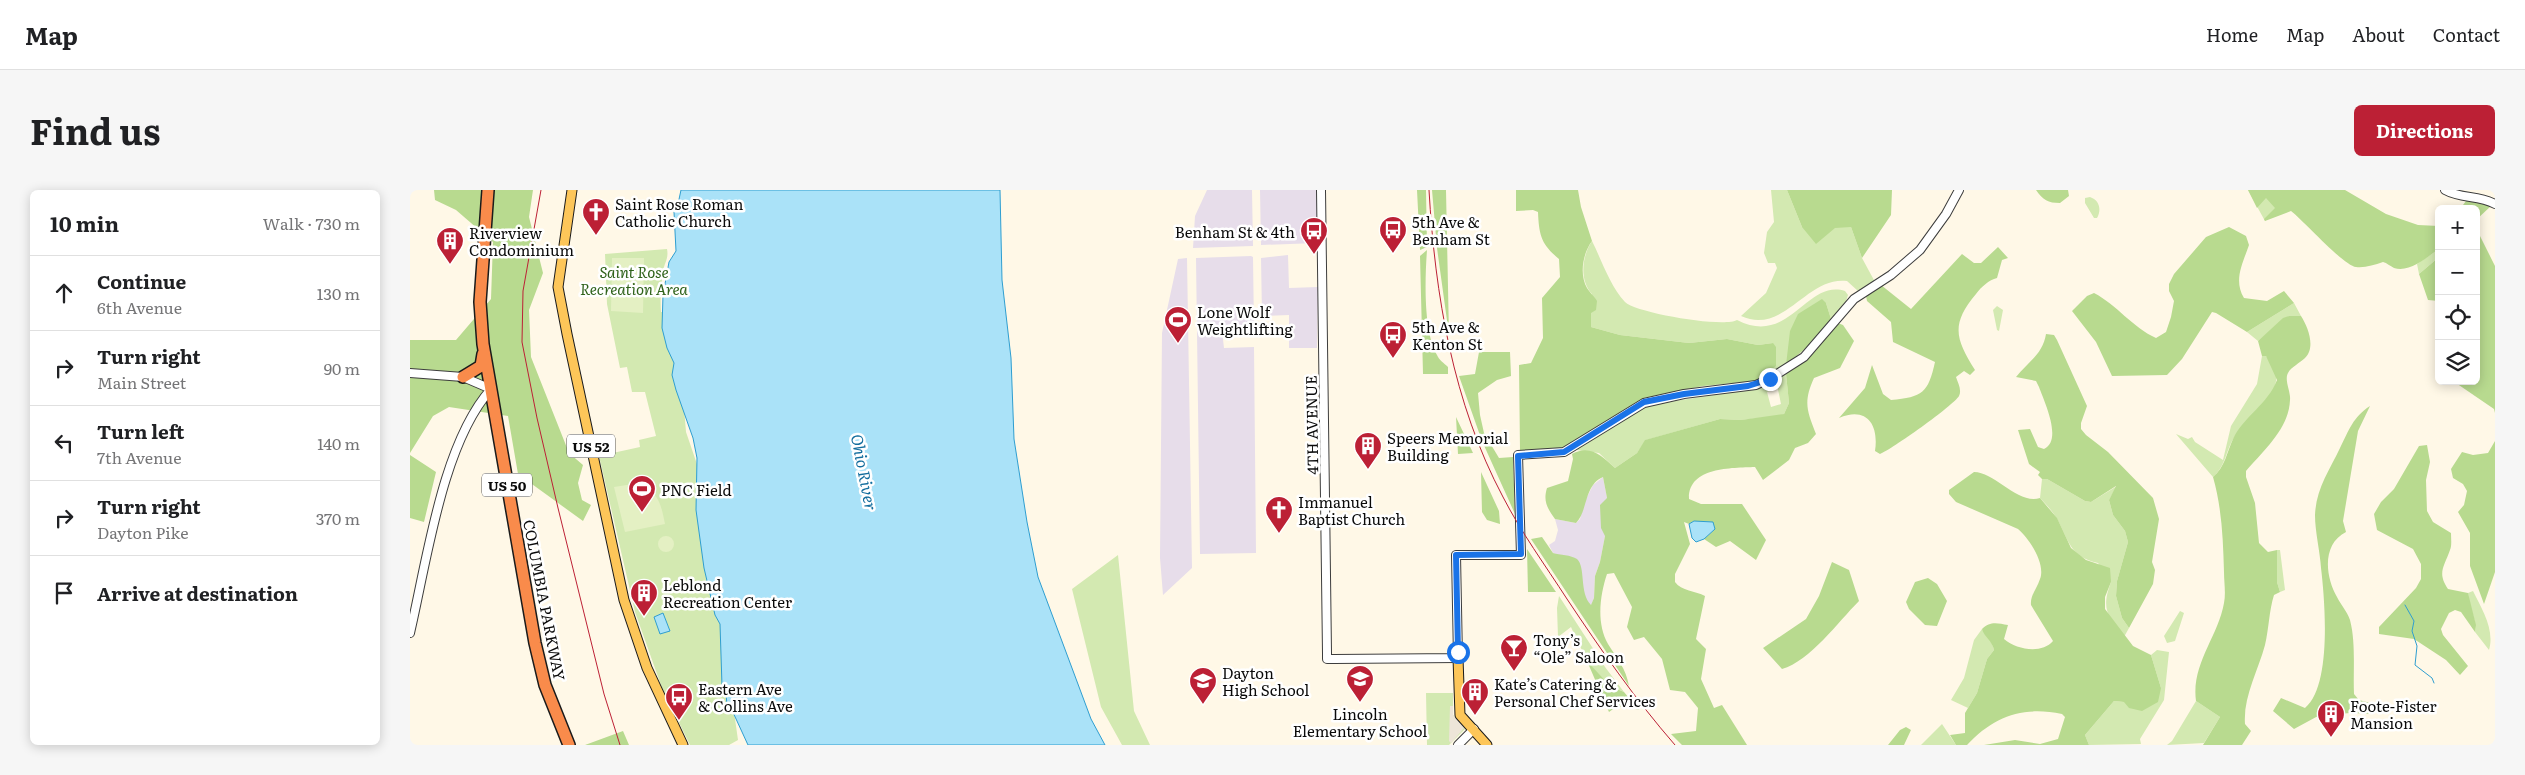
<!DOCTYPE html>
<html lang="en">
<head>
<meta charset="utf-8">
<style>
	:root { --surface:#fff; --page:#f6f6f6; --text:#202124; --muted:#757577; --line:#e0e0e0; --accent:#bc2035 }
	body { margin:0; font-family:Literata,serif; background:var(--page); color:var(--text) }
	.controls { position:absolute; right:15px; top:15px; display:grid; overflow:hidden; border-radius:8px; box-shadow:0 2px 12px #0003 }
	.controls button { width:45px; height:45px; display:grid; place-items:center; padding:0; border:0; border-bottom:1px solid var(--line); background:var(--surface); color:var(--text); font:25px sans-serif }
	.stop { position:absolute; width:15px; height:15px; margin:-11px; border:4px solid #1a73e8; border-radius:50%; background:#fff }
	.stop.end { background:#1a73e8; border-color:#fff; box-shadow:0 1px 5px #0008 }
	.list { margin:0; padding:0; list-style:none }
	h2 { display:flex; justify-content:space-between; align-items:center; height:65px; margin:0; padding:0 20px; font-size:21px }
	h2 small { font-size:16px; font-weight:400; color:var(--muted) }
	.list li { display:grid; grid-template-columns:32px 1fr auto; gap:15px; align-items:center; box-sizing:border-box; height:75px; padding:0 20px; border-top:1px solid var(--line) }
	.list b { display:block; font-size:19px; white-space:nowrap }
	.list p { margin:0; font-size:16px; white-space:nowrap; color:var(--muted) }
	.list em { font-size:16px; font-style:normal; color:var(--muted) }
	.icon { flex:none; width:28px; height:28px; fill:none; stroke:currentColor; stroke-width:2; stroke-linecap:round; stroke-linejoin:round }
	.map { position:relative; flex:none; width:2085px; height:555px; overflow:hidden; border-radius:8px }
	header { display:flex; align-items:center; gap:30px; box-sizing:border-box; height:70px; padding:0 25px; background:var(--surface); border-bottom:1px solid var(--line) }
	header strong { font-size:24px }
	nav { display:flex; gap:28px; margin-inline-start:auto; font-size:18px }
	.intro { display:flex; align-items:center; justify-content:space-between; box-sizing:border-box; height:120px; padding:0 30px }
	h1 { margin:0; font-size:35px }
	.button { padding:12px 22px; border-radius:8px; background:var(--accent); color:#fff; font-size:18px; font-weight:700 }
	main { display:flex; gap:30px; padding:0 30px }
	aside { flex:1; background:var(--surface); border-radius:8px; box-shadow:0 2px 12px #0003 }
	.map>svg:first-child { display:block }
	.industrial { fill:#e7ddea }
	.green { fill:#d3e9b1 }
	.forest { fill:#b8da8f }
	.pitch { fill:#e4f0c3 }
	.plaza { fill:#ede5d8 }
	.water { fill:#aae2f8; stroke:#2f9ed0 }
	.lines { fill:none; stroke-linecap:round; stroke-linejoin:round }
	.stream { stroke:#2f9ed0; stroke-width:1 }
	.minor-casing { stroke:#3d3d3d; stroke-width:10 }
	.major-casing { stroke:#1b1b1b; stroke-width:11 }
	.highway-casing { stroke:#1b1b1b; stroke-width:14 }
	.minor { stroke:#fff; stroke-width:8 }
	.major { stroke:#fdc659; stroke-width:9 }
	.highway { stroke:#f98b4b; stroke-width:11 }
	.rail { stroke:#bc2035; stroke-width:1 }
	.route { stroke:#1a73e8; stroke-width:6 }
	.labels { text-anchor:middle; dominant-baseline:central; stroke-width:5; stroke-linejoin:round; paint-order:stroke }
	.shield { fill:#fff; stroke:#545454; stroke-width:1 }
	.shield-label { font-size:14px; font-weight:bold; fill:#0a0a0a }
	.poi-label { font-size:15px; fill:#0a0a0a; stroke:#fff; text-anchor:start }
	.park-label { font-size:15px; font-style:italic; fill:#2f621a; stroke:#fff }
	.street-label { font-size:15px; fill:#0a0a0a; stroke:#fff }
	.water-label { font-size:16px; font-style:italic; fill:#126d9d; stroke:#fff }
</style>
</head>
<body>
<header>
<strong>Map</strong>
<nav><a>Home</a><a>Map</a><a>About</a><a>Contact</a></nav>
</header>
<div class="intro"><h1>Find us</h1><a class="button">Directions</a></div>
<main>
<aside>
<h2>10 min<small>Walk · 730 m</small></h2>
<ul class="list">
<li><svg class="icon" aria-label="ahead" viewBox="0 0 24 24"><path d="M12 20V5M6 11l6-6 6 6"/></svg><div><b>Continue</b><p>6th Avenue</p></div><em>130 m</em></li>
<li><svg class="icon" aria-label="right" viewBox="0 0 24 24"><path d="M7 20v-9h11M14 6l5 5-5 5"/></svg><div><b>Turn right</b><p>Main Street</p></div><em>90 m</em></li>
<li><svg class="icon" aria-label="left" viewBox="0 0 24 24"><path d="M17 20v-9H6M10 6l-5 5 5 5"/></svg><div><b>Turn left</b><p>7th Avenue</p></div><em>140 m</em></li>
<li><svg class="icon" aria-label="right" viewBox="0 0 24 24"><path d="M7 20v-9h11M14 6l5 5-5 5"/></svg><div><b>Turn right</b><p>Dayton Pike</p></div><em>370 m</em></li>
<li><svg class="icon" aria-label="arrive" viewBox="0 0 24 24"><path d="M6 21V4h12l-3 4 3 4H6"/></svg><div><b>Arrive at destination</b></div></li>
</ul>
</aside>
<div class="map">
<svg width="2085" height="555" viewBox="0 0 2085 555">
	<rect width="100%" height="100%" fill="#fff8e7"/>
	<!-- industrial -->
	<path class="industrial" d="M797 0H842L843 56 783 58 785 26Z
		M850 0H907V53L851 55Z
		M878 65 879 98 908 97 907 158H879V125L852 126 851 68Z
		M841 66 843 67 844 140 812 141 814 158 844 157 846 363 790 364 786 68Z
		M777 68 782 378 753 405 750 368 752 143 768 69Z
		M1193 287 1197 308 1195 346 1190 372 1185 386 1184 408 1181 416 1176 410 1172 396 1170 374 1143 363 1139 355 1145 351 1148 340 1145 329 1166 333 1170 329 1174 313 1183 295Z"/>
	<!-- green -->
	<path class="green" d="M1361 0H1377L1392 37H1441L1452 68 1465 92 1448 101 1437 91C1396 86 1374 146 1331 126L1356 103 1367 78 1365 73H1358L1354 63 1357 42 1364 32Z
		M1838 0H1886L1855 31Z
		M1680 7C1689 10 1692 19 1687 28H1684L1675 13V8Z
		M1182 51C1192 71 1200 96 1215 112 1226 123 1314 138 1327 130 1380 157 1396 89 1435 101L1438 105 1436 111 1421 129 1416 113 1376 175 1350 189 1363 153 1348 155 1317 149 1279 153 1210 145 1181 137 1179 133 1182 104C1169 90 1172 66 1182 51Z
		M257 59C259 69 254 73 253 82 251 95 250 108 251 122L266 121 276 242 290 283 328 550 319 555H280L252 498 225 422 189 266 230 257 229 250 246 246 235 202H222L217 177 210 178 197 114 195 64Z
		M2029 59V67L2009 84 2007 74Z
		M1884 113 1891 126H1879L1848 151 1837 142Z
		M1587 116 1593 120 1589 141 1587 140 1583 120Z
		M1852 166H1856C1861 172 1868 183 1866 191 1864 209 1835 231 1825 246 1816 259 1816 276 1803 287L1766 244 1778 249 1782 247 1785 252 1813 270 1821 236 1847 194Z
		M1376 184 1379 213 1374 224 1369 226 1331 230 1310 229 1236 250 1227 263 1205 278 1189 263 1166 260 1232 216 1344 199 1359 193 1362 200 1357 202 1361 217 1371 214 1366 190Z
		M1632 289H1637L1675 311 1681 312 1707 296 1699 310 1703 325 1715 341 1718 352 1707 391 1706 406 1712 428 1719 438 1714 447C1697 425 1691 419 1701 392L1688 373C1660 367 1659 351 1647 329 1643 322 1636 314 1630 308Z
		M1867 360H1870L1875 400 1870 402 1867 392Z
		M708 365 724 521 740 555H712L691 517 662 399Z
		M2063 401C2072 419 2085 440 2079 460L2065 442C2067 428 2058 417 2058 403Z
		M1149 406 1195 477 1214 502C1184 490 1174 465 1161 437L1148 447 1147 418Z
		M1770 421 1774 423 1765 451 1757 453 1754 446Z
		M1572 439 1582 453 1584 460 1577 469 1567 503 1558 518 1541 510 1554 488 1564 450Z
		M1747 460 1759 462 1754 510 1730 549 1731 554 1679 555 1675 545 1704 511 1714 512 1751 498 1741 465Z
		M1016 503H1043V525L1055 539 1039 555H1017Z
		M1786 511 1810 527 1794 553 1757 555 1762 551Z
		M1532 534 1546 555H1511Z"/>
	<!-- forest -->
	<path class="forest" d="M24 0H123L119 27 133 83 119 120 121 167 159 263 173 275 168 293 172 310 181 315 173 331 108 284 98 226 39 217 23 226 0 263V150H46L81 109 83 52 46 20 25 10Z
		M1007 0H1016L1017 57 1010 60Z
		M1022 0H1036L1039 145 1027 58Z
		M1106 0H1168L1171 17 1182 51C1173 63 1169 84 1177 98 1180 103 1185 107 1187 111L1186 120 1181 123V137L1210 145 1279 153 1317 149 1348 155 1363 153 1366 157V176L1350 189 1344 191 1293 196 1234 208 1162 255C1145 261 1128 263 1110 260L1109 175 1121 173 1133 148 1132 108 1150 87 1149 69C1131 54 1129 45 1128 22L1123 20 1106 21Z
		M1377 0H1482L1481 25 1452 68 1441 37 1425 38 1406 54 1392 37Z
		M1626 0H1658L1659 6 1650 13C1638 13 1633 10 1626 0Z
		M1838 0H1935L1976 24 2008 35 2029 36V59C2017 67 2000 83 1984 78 1980 76 1977 73 1973 72 1964 75 1955 78 1946 77 1934 76 1894 31 1881 21L1855 31 1854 29 1865 18 1856 8 1847 18Z
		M2056 11 2072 13 2081 16 2066 30V19H2050Z
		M1819 37 1836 46 1839 55C1833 73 1823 90 1834 108L1857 111 1874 101 1884 113 1837 142 1806 123 1802 122 1772 169 1757 185 1702 186 1686 152 1662 121 1677 106 1684 103C1707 115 1722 137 1746 148L1756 142 1761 127 1764 111 1759 101V94L1764 84 1796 47Z
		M2066 38 2085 76V223L2084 219 2043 191H2066Z
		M1588 57 1598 68 1592 70 1587 88C1579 90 1571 97 1566 104 1540 135 1546 149 1565 180L1560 185 1554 181 1546 187C1548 193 1552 200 1549 206 1544 215 1481 260 1470 264L1465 261C1469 235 1457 216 1429 228L1455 198 1462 175 1473 204 1481 210C1513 207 1518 203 1525 172L1483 152 1481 132 1457 111 1456 106 1471 95 1501 119 1552 64 1564 73H1571Z
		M1017 60C1015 87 1013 141 1027 165 1029 170 1034 173 1038 177V184H1013L1010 66Z
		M2029 67V111L2018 110 2009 84Z
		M1412 109 1416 113 1421 129 1403 152 1376 175 1380 141 1388 124Z
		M1879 126H1891C1898 137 1906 157 1895 168 1890 173 1881 177 1878 183 1874 190 1881 202 1880 210 1879 239 1853 261 1836 281V287L1845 313 1849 353 1858 362 1867 360V392L1870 402 1864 405C1859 421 1859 438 1855 455 1848 481 1833 507 1835 534L1841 541 1832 555H1793L1810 527 1786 511C1781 474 1808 447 1814 413 1816 403 1814 392 1814 382 1813 349 1812 319 1803 287 1815 277 1817 262 1823 249 1834 226 1858 214 1867 190L1856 166H1852L1848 151 1873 128Z
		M1425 132 1433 135 1444 151 1430 178 1404 188C1393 212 1397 221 1406 244L1398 253 1385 258 1379 270 1353 290 1345 277C1321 278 1278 277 1279 309L1291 314H1332L1356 350 1346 370 1320 351 1306 357 1294 349 1305 339 1284 331 1279 334 1274 332 1280 354 1265 384V392C1271 401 1286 401 1295 406L1286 449 1296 459 1291 489 1304 518 1312 515 1337 555H1272L1261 544 1286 541 1288 518 1275 502 1260 500 1252 469 1234 447 1224 450 1217 437 1222 417 1204 383 1197 384C1190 405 1186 433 1198 454 1207 469 1216 478 1219 496L1121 349 1132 347 1143 363C1150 365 1161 365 1167 369 1176 377 1169 403 1181 415L1184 408 1185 386 1190 372 1195 346 1191 338 1190 315 1197 308 1193 287C1174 295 1178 321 1166 333L1145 329C1137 318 1133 311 1137 298L1158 291 1163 269 1162 264C1180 254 1192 266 1205 278L1227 263 1235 250 1310 229 1331 230 1374 224 1379 213 1376 184 1396 168Z
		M1636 144 1644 145 1647 150 1677 216 1671 233V239L1676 245 1698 262 1743 308 1749 329 1742 372 1745 380 1743 394 1719 438 1712 428 1706 406 1707 391 1718 352 1715 341 1703 325 1699 310 1706 296 1681 312 1675 311 1637 289H1632L1628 285 1630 282 1619 274 1608 240 1620 239 1628 257 1634 259C1653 250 1634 211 1629 197L1626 191 1606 187C1618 172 1633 164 1636 144Z
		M1069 162H1100L1101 186 1087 190 1068 203 1070 225 1074 243 1089 268 1103 267 1105 324 1072 251 1049 186 1065 184Z
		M1960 216 1948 241 1933 331 1936 342C1912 354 1915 386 1927 407 1931 415 1937 421 1940 430 1946 453 1943 480 1944 504L1949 510 1964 514V524L1940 523 1908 526 1884 539 1863 521 1871 508 1895 518C1922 496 1915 411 1911 378 1910 361 1905 342 1905 325 1906 299 1919 281 1930 258 1939 240 1943 227 1960 216Z
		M1046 227 1063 263 1048 264Z
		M2085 251V382L2074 414 2060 376V343L2048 322 2054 315 2057 301 2053 294 2043 288 2041 279 2052 262 2063 265 2078 263Z
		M2017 255 2020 272 2016 290 2017 321 2023 332 2041 343C2041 349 2042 355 2040 360 2034 377 2027 383 2038 399L2058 403 2066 435 2065 442 2051 422 2045 420 2039 423 2031 439 2033 445 2058 476 2050 485 2036 470 2004 449 1969 444V437L2006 398 2011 389V374L2003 359 1967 340 1964 324 1971 312 1984 299 2009 256Z
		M0 265 26 282 14 332 0 328Z
		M1071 282 1089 321 1090 334 1077 330 1072 322Z
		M1564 282C1585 282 1608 315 1630 308L1647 328 1661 358 1676 370 1700 378 1701 392 1695 407V419L1723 456 1741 465 1751 498 1748 512 1732 521 1719 518 1714 512 1704 511 1675 545 1679 555H1574L1605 550 1630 554 1648 549 1655 527 1652 524C1613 516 1584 526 1557 555H1546L1540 545 1555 543V523L1567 503 1577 469 1584 460C1582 450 1574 447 1572 439 1580 431 1587 433 1598 435L1594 449C1607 460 1632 464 1643 451L1621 415C1620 405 1627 399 1630 389 1636 374 1619 348 1608 339L1546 312 1539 304V300Z
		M1117 359 1146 402H1118Z
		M1422 372 1439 380 1449 411C1428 432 1400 471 1372 479L1353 458 1396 429 1409 406Z
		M1518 388 1527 394 1537 411 1527 436 1515 435 1499 419 1496 412 1505 392Z
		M1177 471 1200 496 1214 502 1229 520C1217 517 1209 514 1199 522Z
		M1496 537 1501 540 1494 555H1478L1490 540Z
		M213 541 219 555H175Z"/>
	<!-- pitch -->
	<path class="pitch" d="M202 68H234L233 123 201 121Z
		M223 294C248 301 250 309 255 334L215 342 204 297Z
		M248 354a8 8 0 1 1 16 0a8 8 0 1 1-16 0Z"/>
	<!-- plaza -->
	<path class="plaza" d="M1040 516H1043V525L1055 537 1041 553 1039 551Z"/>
	<!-- water -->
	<path class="water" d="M271 0H590L592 90 601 168 604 249 617 332 628 387 681 529 695 555H338L321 518 317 516 316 503 312 496 310 434 305 425 294 378 286 320 287 268 283 248 266 200 262 185 264 173 257 158 252 138 253 105 259 72 266 61 264 22 268 14Z
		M1284 331 1303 332 1305 339 1294 349 1286 352 1282 348 1279 334Z
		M253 423 260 441 250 444 244 427Z"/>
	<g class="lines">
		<!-- stream -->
		<path class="stream" d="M1995 415 2004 431 2002 441 2007 456 2005 475 2022 488 2024 493"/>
		<defs>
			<path id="minor" d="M911 0 917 463V469H924L1048 468 1046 365H1111L1108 265 1154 262 1234 213 1274 204 1346 195 1361 188 1394 167 1444 109 1481 85 1510 60 1536 24 1549 0
				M2035 0C2051 9 2069 5 2085 14
				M0 183 53 187 81 199C32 254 17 371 0 443
				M1048 555 1064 539"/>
			<path id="major" d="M162 0 148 97 157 144 214 410 237 478 273 555
				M1048 468 1050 525 1077 555"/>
			<path id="highway" d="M78 0 70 112 73 154 125 453 135 495 159 555
				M53 187 71 176 73 164"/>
		</defs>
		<!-- minor casing -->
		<use href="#minor" class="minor-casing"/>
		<!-- major casing -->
		<use href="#major" class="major-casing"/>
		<!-- highway casing -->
		<use href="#highway" class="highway-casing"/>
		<!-- minor -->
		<use href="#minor" class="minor"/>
		<!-- major -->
		<use href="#major" class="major"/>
		<!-- highway -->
		<use href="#highway" class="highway"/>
		<!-- rail -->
		<path class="rail" d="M131 0 113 101 112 152 127 228 148 318 194 504 210 555
			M1019 0C1025 105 1043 213 1093 307 1111 342 1135 375 1157 409 1191 460 1225 509 1265 555"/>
	</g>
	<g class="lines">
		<!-- route -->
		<path class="route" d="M1048 462 1046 365 1111 364 1108 266 1154 262 1234 212 1274 204 1338 196 1360 189"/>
	</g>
	<!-- icons -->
	<defs>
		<symbol id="church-pin" viewBox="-11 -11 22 30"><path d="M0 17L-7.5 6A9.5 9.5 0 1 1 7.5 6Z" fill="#bc2035" stroke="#fff"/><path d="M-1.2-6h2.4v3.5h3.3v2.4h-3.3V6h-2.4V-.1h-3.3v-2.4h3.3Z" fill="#fff"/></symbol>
		<symbol id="bus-pin" viewBox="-11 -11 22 30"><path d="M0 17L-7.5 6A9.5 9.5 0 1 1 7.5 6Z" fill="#bc2035" stroke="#fff"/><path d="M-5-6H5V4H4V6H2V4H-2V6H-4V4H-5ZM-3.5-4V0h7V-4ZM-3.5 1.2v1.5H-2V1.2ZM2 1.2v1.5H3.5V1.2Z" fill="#fff"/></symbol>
		<symbol id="building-pin" viewBox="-11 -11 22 30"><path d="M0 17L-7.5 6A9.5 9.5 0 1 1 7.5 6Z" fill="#bc2035" stroke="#fff"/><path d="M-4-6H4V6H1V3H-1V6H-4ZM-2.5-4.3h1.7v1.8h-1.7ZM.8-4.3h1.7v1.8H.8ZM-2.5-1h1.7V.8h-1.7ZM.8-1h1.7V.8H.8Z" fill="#fff"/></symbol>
		<symbol id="stadium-pin" viewBox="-11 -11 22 30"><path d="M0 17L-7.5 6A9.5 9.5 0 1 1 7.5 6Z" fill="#bc2035" stroke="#fff"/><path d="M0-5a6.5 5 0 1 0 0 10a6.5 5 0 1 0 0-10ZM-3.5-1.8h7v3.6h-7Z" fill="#fff"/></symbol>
		<symbol id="bar-pin" viewBox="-11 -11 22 30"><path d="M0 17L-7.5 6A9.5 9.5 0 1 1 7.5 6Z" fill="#bc2035" stroke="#fff"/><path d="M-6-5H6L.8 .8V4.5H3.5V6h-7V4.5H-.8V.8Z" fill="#fff"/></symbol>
		<symbol id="school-pin" viewBox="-11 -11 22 30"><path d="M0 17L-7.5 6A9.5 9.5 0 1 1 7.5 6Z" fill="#bc2035" stroke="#fff"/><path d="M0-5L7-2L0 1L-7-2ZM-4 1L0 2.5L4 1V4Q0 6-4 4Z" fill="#fff"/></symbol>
	</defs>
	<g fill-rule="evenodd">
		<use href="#church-pin" x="170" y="6" width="32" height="43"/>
		<use href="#bus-pin" x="967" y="24" width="32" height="43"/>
		<use href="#bus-pin" x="888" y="25" width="32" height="43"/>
		<use href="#building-pin" x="24" y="35" width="32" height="43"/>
		<use href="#stadium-pin" x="752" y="114" width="32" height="43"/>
		<use href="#bus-pin" x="967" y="129" width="32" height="43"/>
		<use href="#building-pin" x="942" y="240" width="32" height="43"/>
		<use href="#stadium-pin" x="216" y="283" width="32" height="43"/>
		<use href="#church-pin" x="853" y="304" width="32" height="43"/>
		<use href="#building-pin" x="218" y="387" width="32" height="43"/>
		<use href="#bar-pin" x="1088" y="442" width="32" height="43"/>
		<use href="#school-pin" x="934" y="473" width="32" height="43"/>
		<use href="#school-pin" x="777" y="475" width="32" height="43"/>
		<use href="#building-pin" x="1049" y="486" width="32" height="43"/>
		<use href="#bus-pin" x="253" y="491" width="32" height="43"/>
		<use href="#building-pin" x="1905" y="508" width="32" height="43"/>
	</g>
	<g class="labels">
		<!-- shield labels -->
		<g class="shield">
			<rect x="157" y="244.5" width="48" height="23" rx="4"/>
			<rect x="72" y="283.5" width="50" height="23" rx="4"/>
		</g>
		<g class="shield-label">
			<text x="181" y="256">US 52</text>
			<text x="97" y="295">US 50</text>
		</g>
		<!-- poi labels -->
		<g class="poi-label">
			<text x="205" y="13">Saint Rose Roman<tspan x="205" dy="17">Catholic Church</tspan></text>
			<text x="1002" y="31">5th Ave &amp;<tspan x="1002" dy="17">Benham St</tspan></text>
			<text x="885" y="41" text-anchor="end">Benham St &amp; 4th</text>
			<text x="59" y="42">Riverview<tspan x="59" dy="17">Condominium</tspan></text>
			<text x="787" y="121">Lone Wolf<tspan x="787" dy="17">Weightlifting</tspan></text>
			<text x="1002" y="136">5th Ave &amp;<tspan x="1002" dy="17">Kenton St</tspan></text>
			<text x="977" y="247">Speers Memorial<tspan x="977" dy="17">Building</tspan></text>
			<text x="251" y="299">PNC Field</text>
			<text x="888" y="311">Immanuel<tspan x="888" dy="17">Baptist Church</tspan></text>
			<text x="253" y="394">Leblond<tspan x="253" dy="17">Recreation Center</tspan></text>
			<text x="1123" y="449">Tony’s<tspan x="1123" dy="17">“Ole” Saloon</tspan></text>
			<text x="812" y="482">Dayton<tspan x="812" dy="17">High School</tspan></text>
			<text x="1084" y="493">Kate’s Catering &amp;<tspan x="1084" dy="17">Personal Chef Services</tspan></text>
			<text x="288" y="498">Eastern Ave<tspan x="288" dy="17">&amp; Collins Ave</tspan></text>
			<text x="1940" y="515">Foote-Fister<tspan x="1940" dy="17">Mansion</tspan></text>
			<text x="950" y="523" text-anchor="middle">Lincoln<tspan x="950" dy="17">Elementary School</tspan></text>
		</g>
		<!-- park labels -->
		<g class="park-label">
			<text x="224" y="81">Saint Rose<tspan x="224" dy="17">Recreation Area</tspan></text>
		</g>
		<!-- street labels -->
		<g class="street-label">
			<text transform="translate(901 235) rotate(-91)">4TH AVENUE</text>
			<text transform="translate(135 410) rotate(79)">COLUMBIA PARKWAY</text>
		</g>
		<!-- water labels -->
		<g class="water-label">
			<text transform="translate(455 282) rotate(79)">Ohio River</text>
		</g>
	</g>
</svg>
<div class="controls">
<button>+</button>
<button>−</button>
<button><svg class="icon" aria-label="locate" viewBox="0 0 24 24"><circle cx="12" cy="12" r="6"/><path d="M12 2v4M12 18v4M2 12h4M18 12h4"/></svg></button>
<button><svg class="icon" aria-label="layers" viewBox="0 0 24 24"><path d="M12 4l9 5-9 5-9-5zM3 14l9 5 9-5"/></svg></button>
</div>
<div class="stop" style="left:1048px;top:462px"></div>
<div class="stop end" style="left:1360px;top:189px"></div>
</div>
</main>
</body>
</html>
